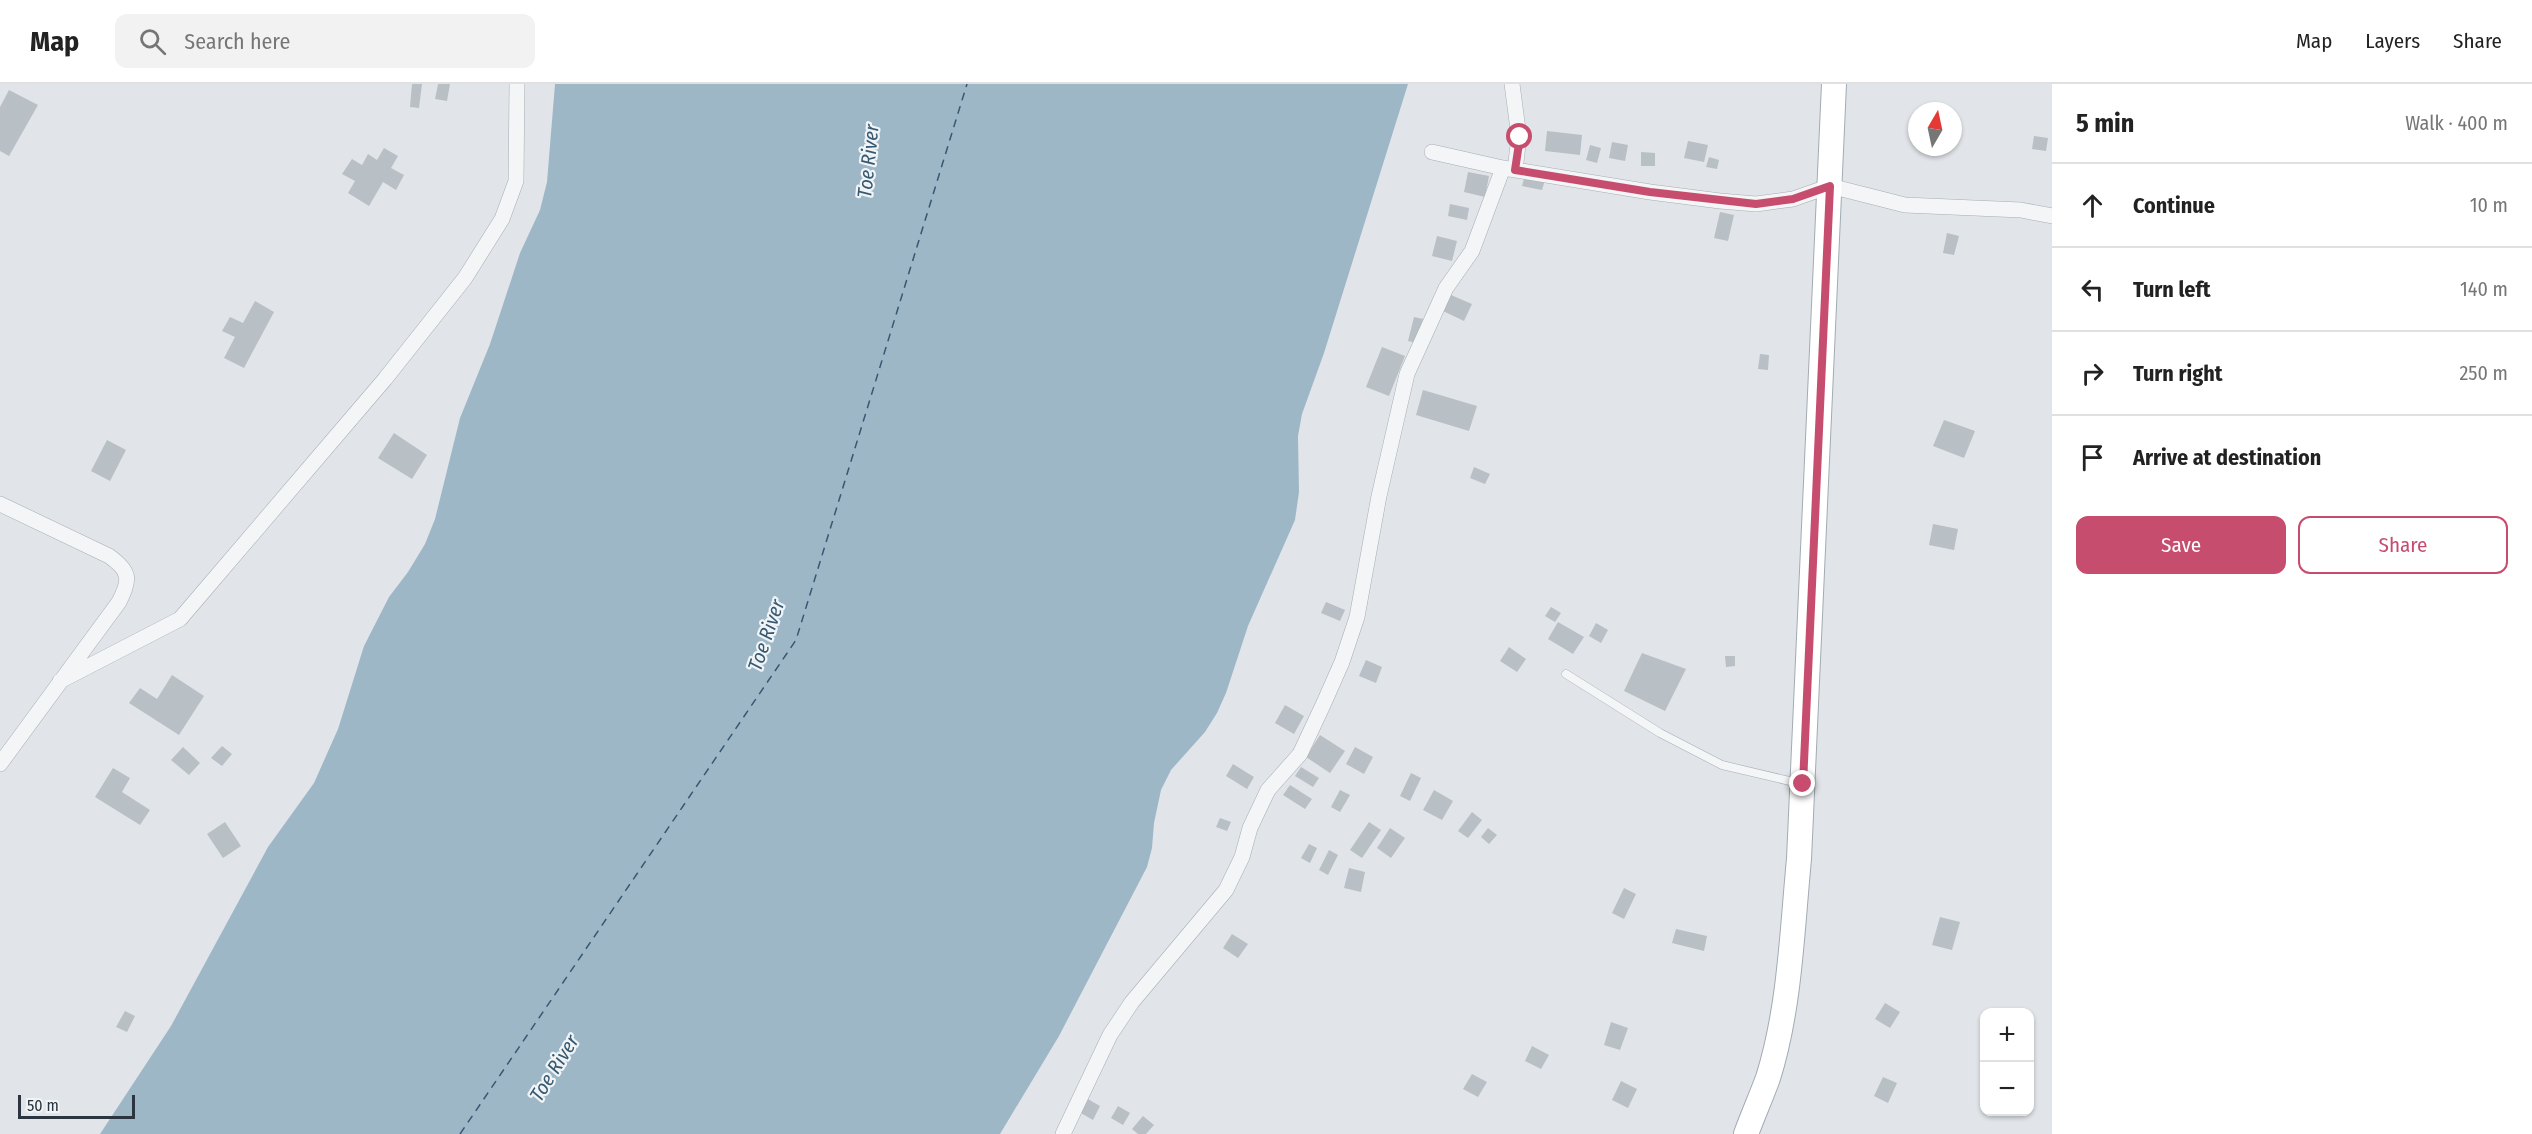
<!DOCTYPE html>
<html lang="en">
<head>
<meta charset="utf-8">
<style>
	:root { --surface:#fff; --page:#f2f2f2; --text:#222; --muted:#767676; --line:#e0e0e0; --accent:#c74d6e }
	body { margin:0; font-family:"Fira Sans Condensed",sans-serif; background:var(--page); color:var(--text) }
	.controls { position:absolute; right:18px; bottom:18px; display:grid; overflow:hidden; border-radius:12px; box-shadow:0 2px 4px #0004 }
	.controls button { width:54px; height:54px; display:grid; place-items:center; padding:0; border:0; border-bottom:2px solid var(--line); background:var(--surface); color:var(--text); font:30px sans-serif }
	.compass { position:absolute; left:1908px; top:18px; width:54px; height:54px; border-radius:50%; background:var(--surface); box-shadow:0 2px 4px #0004; rotate:9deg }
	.scale { position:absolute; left:18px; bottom:15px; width:117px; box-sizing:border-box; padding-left:6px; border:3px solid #2a3540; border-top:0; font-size:16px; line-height:21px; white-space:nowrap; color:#2a3540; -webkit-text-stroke:4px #f0f4f6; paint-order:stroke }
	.stop { position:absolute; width:18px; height:18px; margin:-14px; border:4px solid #c74d6e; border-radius:50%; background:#fff }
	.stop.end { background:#c74d6e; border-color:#fff; box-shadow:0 2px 6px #0008 }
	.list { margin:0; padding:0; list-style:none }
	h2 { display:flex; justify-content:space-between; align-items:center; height:78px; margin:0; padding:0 24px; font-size:26px }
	h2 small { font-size:20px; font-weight:400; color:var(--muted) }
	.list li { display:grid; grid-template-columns:39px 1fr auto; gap:18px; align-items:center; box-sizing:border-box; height:84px; padding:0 24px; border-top:2px solid var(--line) }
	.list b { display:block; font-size:22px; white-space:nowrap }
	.list em { font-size:20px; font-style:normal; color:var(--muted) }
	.actions { display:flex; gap:12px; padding:18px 24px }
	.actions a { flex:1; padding:14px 0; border:2px solid var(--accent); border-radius:12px; text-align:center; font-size:21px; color:var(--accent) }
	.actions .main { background:var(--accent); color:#fff }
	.icon { flex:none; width:33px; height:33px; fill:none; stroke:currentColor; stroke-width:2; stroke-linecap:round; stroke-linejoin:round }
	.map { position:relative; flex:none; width:2052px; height:1050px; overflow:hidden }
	header { display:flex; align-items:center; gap:36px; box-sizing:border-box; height:84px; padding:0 30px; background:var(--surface); border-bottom:2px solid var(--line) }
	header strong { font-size:28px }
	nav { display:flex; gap:33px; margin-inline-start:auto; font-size:21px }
	.search { width:420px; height:54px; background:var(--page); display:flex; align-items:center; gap:15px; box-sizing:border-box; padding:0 21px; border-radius:12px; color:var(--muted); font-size:22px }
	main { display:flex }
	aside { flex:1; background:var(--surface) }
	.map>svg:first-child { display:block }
	.water { fill:#9eb7c7 }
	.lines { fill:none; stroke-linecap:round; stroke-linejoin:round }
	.ferry { stroke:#365871; stroke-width:1.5; stroke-dasharray:8 6; stroke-linecap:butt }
	.building { fill:#b8bfc5 }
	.service-casing { stroke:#a6adb3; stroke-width:9 }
	.minor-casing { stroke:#a6adb3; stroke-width:16 }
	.primary-casing { stroke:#a1abb4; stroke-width:26 }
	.service { stroke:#f3f5f7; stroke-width:8 }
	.minor { stroke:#f3f5f7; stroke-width:15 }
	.primary { stroke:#fff; stroke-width:24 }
	.route { stroke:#c74d6e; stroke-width:8 }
	.labels { text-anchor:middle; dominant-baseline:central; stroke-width:4.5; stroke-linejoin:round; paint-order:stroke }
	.water-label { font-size:20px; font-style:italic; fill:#365871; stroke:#f0f4f6 }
</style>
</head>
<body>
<header>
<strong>Map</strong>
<div class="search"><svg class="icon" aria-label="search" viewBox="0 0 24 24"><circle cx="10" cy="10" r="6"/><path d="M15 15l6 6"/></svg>Search here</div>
<nav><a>Map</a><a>Layers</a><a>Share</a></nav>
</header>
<main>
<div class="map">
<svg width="2052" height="1050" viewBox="0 0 2052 1050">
	<rect width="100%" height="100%" fill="#e1e5e9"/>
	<!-- water -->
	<path class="water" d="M555 0H1408L1324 269 1302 330 1298 352 1299 408 1295 436 1248 542 1226 609 1217 629 1205 648 1171 686 1161 706 1154 739 1152 764 1147 783 1059 952 1000 1050H100L171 942 268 763 314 699 338 645 364 562 389 513 408 488 425 460 435 435 460 334 490 260 520 169 540 126 547 98Z"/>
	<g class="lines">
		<!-- ferry -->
		<path class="ferry" d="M460 1050 796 556 967 0"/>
	</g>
	<!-- building -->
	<path class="building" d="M412 0H422L419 24 410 23Z
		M438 0H450L447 17 435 15Z
		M9 6 38 21 9 72 0 67V23Z
		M1547 47 1582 51 1580 71 1545 67Z
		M2034 52 2048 54 2046 67 2032 65Z
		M1688 57 1708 61 1704 78 1684 74Z
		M1612 58 1628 61 1625 77 1609 74Z
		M1590 61 1601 64 1597 79 1586 76Z
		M384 64 398 72 391 84 404 91 396 106 383 98 369 122 348 109 355 97 342 90 352 75 362 81 368 70 377 76Z
		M1641 68 1655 69V82H1641Z
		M1709 73 1719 76 1717 85 1706 83Z
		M1468 88 1489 92 1485 113 1464 108Z
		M1525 91 1545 96 1542 106 1522 102Z
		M1450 120 1469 124 1467 136 1448 132Z
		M1720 128 1734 131 1728 157 1714 154Z
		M1947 149 1959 152 1954 171 1943 169Z
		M1437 152 1457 157 1452 177 1432 172Z
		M1451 211 1472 220 1464 237 1443 227Z
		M255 217 274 228 244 284 224 274 235 253 222 247 230 233 243 239Z
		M1414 233 1423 235 1416 259 1408 257Z
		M1382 263 1405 272 1389 312 1366 303Z
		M1760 270 1769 271 1768 286 1758 285Z
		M1423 306 1477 322 1469 347 1416 331Z
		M1944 336 1975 347 1964 374 1933 362Z
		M394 349 427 371 412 395 378 374Z
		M107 356 126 366 110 397 91 387Z
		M1474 383 1490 390 1485 400 1470 394Z
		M1933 440 1958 445 1954 466 1929 461Z
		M1326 518 1345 526 1340 537 1321 529Z
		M1551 523 1561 529 1555 538 1545 532Z
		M1558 538 1584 553 1573 570 1548 555Z
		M1596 539 1608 546 1601 559 1589 552Z
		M1509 563 1526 575 1517 588 1500 577Z
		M1642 569 1686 585 1665 627 1624 607Z
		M1725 572H1735V582L1726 583Z
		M1366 576 1382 583 1376 599 1359 592Z
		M172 591 204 612 179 651 129 619 140 604 157 615Z
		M1285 621 1304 632 1294 650 1275 639Z
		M1320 651 1345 667 1330 689 1306 673Z
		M222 662 232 670 222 682 211 674Z
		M183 663 200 679 189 691 171 676Z
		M1355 663 1373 673 1364 690 1346 680Z
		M1233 680 1254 693 1247 705 1226 692Z
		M1301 683 1319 694 1313 703 1295 692Z
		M113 684 130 694 122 708 150 726 140 741 95 713Z
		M1411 689 1421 694 1410 717 1400 712Z
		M1290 701 1312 715 1305 725 1283 711Z
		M1340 706 1350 711 1340 728 1331 723Z
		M1434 706 1453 717 1442 736 1423 726Z
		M1472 728 1482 736 1468 754 1458 747Z
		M1220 734 1231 738 1227 747 1216 743Z
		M225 738 241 762 223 774 207 750Z
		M1369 738 1381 746 1362 774 1350 766Z
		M1390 744 1405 754 1391 774 1377 764Z
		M1488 744 1497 751 1489 760 1481 753Z
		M1309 760 1317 764 1310 779 1301 774Z
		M1329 766 1338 771 1328 791 1319 786Z
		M1349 784 1365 788 1361 808 1344 804Z
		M1624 804 1636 810 1624 835 1612 829Z
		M1940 833 1960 838 1952 866 1932 861Z
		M1676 845 1707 852 1704 867 1672 859Z
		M1232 850 1248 860 1238 874 1223 864Z
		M1885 919 1900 928 1890 944 1875 935Z
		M125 927 135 932 127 948 116 943Z
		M1611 938 1628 944 1620 966 1604 961Z
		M1532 962 1549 971 1541 985 1525 977Z
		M1472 990 1487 998 1478 1013 1463 1005Z
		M1883 993 1897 999 1888 1019 1874 1012Z
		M1621 997 1637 1005 1628 1024 1612 1016Z
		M1086 1014 1100 1022 1093 1036 1079 1028Z
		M1118 1022 1130 1029 1123 1041 1111 1034Z
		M1143 1032 1154 1041 1146 1050H1138L1132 1045Z"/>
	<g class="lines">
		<defs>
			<path id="service" d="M1566 590 1660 649 1722 681 1798 699"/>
			<path id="minor" d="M1512 0 1519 53 1515 86
				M1432 68 1503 84 1650 108 1720 117 1756 120 1793 115 1830 102 1905 121 2021 126 2052 132
				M0 420 109 472C130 487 131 495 119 518L0 680
				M60 597 180 535 385 295 465 194 502 135 516 97 517 0
				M1063 1050 1110 951 1132 918 1226 806 1242 773 1250 744 1268 706 1300 670 1323 621 1342 578 1357 533 1379 412 1407 290 1446 204 1472 167 1503 84"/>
			<path id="primary" d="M1746 1050C1753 1031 1761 1013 1768 994 1790 924 1792 847 1799 775L1834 0"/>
		</defs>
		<!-- service casing -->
		<use href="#service" class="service-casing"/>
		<!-- minor casing -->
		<use href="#minor" class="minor-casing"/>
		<!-- primary casing -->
		<use href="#primary" class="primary-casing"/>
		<!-- service -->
		<use href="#service" class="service"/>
		<!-- minor -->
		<use href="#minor" class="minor"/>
		<!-- primary -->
		<use href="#primary" class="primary"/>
	</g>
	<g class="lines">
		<!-- route -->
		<path class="route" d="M1520 53 1515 86 1650 108 1756 120 1793 115 1830 102 1803 700"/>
	</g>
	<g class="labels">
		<!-- water labels -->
		<g class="water-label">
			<text transform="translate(868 77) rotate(-84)">Toe River</text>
			<text transform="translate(766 551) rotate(-71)">Toe River</text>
			<text transform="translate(554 984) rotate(-58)">Toe River</text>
		</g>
	</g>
</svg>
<div class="controls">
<button>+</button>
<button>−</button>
</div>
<svg class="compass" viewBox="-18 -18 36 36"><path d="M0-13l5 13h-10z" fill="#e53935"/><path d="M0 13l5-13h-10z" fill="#767676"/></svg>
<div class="scale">50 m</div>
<div class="stop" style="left:1520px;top:53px"></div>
<div class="stop end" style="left:1803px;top:700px"></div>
</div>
<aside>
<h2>5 min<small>Walk · 400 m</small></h2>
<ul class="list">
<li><svg class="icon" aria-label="ahead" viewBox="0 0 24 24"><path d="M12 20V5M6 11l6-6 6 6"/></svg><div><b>Continue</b></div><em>10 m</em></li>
<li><svg class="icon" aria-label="left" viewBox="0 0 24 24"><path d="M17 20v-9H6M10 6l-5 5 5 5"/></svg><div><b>Turn left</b></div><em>140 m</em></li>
<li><svg class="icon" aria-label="right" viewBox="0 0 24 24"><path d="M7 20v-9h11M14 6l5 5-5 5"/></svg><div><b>Turn right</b></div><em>250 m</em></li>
<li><svg class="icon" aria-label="arrive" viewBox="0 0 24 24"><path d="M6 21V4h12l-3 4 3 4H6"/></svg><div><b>Arrive at destination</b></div></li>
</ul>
<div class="actions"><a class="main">Save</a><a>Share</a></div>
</aside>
</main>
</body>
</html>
